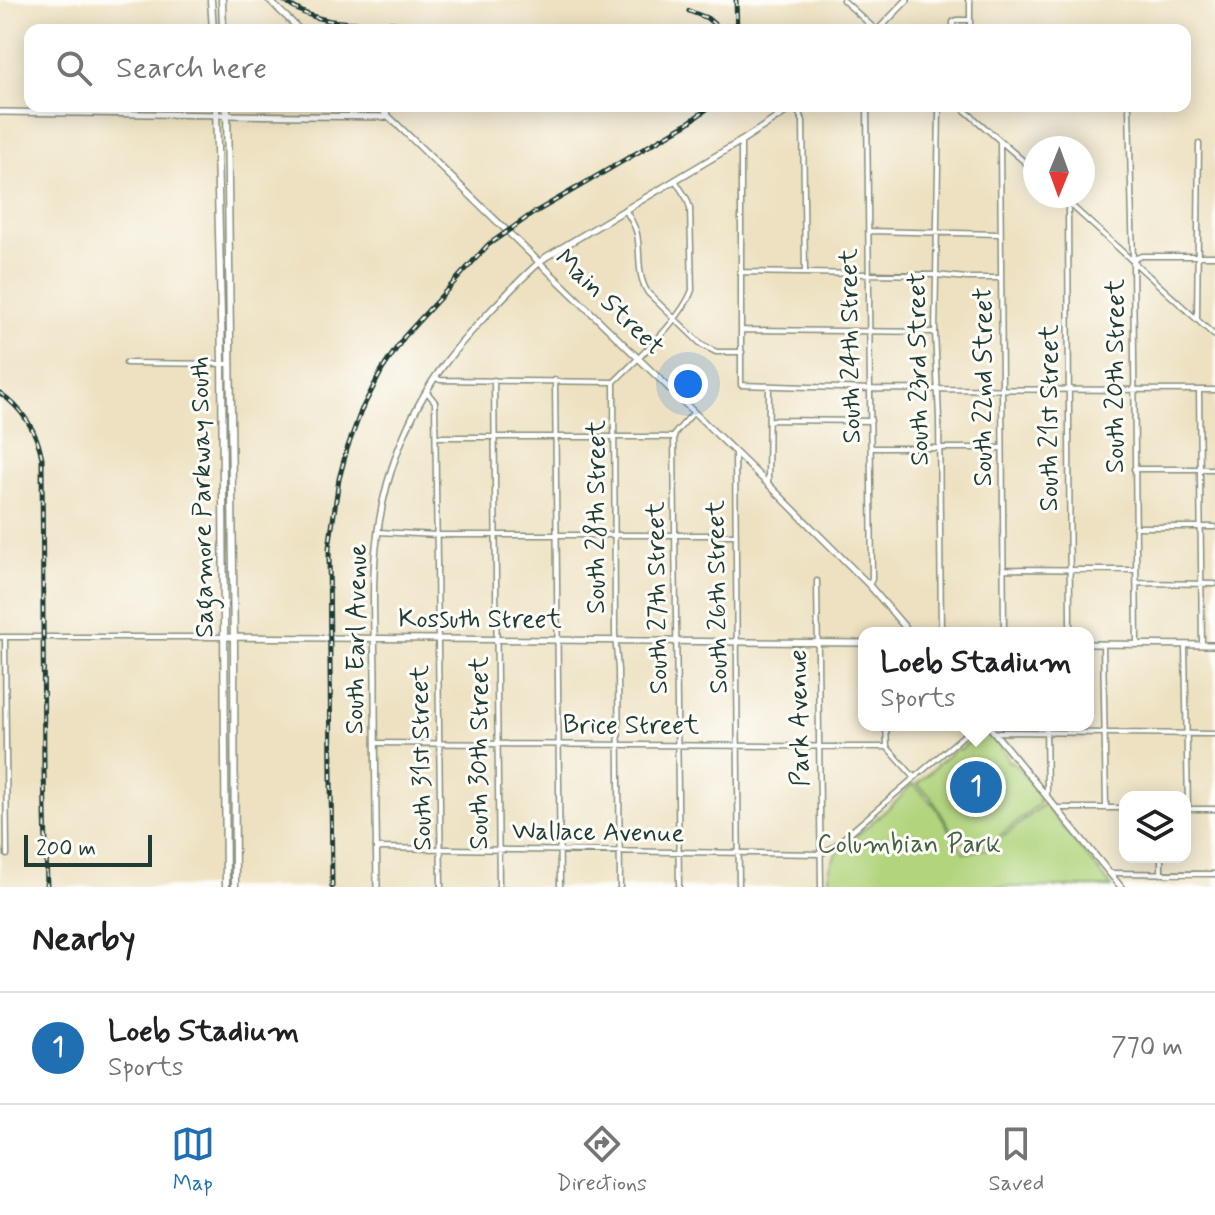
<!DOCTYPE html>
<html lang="en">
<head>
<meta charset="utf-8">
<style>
	:root { --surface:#fff; --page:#f2f2f2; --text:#202124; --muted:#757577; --line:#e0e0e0; --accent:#1f6fb2 }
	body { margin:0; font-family:Mynerve,sans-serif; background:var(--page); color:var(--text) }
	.controls { position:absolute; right:24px; bottom:24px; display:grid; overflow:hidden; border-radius:16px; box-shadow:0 4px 20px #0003 }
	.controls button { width:72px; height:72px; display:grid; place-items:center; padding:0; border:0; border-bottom:2px solid var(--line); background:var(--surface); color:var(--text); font:40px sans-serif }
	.compass { position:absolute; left:1023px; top:136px; width:72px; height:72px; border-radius:50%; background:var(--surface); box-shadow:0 4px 20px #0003; rotate:181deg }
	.scale { position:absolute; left:24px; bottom:20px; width:128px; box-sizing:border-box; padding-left:8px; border:4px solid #1f3d34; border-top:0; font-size:22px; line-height:28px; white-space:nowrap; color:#1f3d34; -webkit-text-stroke:6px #fdfcf7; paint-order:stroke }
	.you { position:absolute; left:688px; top:384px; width:28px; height:28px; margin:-20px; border:6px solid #fff; border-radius:50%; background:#1a73e8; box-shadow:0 0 0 12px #1a73e833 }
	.badge { display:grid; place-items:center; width:52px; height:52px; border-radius:50%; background:var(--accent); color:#fff; font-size:26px; font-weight:700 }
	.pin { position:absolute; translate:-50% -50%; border:4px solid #fff; box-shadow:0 2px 8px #0006 }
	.popup { position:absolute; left:858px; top:627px; width:236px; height:104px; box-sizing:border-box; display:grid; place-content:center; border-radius:16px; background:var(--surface); filter:drop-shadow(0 2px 6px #0005); font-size:26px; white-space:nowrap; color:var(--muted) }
	.popup b { font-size:30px; color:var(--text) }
	.popup::after { content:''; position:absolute; left:50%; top:100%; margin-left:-16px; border:16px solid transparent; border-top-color:var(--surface) }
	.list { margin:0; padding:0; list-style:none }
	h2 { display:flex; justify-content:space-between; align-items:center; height:104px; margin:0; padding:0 32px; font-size:34px }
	h2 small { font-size:26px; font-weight:400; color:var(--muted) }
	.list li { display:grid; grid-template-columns:52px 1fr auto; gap:24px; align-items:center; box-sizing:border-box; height:112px; padding:0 32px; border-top:2px solid var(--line) }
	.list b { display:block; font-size:30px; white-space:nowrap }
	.list p { margin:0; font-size:26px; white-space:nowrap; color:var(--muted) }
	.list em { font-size:26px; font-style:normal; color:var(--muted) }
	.icon { flex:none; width:44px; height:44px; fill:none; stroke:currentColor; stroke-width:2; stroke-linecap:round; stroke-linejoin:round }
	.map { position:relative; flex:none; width:1215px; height:887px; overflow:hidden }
	.search { position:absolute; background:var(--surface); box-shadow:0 4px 20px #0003; left:24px; right:24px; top:24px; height:88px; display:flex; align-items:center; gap:20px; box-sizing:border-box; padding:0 28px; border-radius:16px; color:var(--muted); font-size:30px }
	.sheet { height:216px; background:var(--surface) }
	nav { display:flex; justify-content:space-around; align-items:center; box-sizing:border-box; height:112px; border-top:2px solid var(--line); background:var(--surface); font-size:22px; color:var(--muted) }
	nav a { display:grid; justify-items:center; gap:4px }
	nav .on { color:var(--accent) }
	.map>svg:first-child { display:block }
	.green { fill:#b1d47d; stroke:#688858; stroke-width:2 }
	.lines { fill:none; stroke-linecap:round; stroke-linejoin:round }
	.street-casing { stroke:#868f7a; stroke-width:7 }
	.secondary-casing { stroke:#868f7a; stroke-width:8 }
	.primary-casing { stroke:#868f7a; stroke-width:9 }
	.street { stroke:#fff; stroke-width:4 }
	.secondary { stroke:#fff; stroke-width:5 }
	.primary { stroke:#fff; stroke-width:6 }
	.rail-casing { stroke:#1f3d34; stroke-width:5 }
	.rail { stroke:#fdfcf7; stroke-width:2; stroke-dasharray:6; stroke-linecap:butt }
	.labels { text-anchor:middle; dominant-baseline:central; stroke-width:6; stroke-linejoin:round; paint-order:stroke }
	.street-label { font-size:26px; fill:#1f3d34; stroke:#fdfcf7 }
	.park-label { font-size:26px; fill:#446346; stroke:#fdfcf7 }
</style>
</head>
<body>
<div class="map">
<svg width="1215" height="887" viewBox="0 0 1215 887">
	<rect width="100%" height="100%" fill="#fdfcf7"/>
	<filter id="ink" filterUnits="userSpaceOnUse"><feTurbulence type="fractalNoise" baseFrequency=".0125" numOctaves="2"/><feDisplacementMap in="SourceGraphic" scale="16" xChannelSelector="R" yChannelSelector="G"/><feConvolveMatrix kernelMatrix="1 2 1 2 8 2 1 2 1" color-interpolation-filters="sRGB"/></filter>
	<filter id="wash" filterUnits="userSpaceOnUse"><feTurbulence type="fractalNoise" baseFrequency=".006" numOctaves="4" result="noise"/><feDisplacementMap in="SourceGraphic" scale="32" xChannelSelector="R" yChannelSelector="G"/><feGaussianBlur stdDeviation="1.8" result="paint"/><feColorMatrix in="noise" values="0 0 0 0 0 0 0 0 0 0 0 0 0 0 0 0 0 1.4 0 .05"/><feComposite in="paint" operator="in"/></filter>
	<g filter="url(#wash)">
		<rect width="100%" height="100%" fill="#ede1c1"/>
		<!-- green -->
		<path class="green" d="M983 729 999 744 1008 758 1007 760 1009 762 1012 761 1042 797 1039 800 1040 803 991 843 987 845 969 846 968 843 961 842 957 839 931 797 917 784 937 766V765L957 748 960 750Z
			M913 784 935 806 955 840 965 853C974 853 978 847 987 850L1044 804 1112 887H829V870L836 853 899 799 905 791Z"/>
	</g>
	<g filter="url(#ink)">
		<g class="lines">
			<defs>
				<path id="street" d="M843 0 876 30
					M968 0 970 2V30
					M953 30V22L957 20H970
					M795 106 803 121 805 273
					M867 106 872 579 869 585
					M960 106 1035 171
					M1129 108 1133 262 1137 644
					M741 141V385L871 389 1215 390
					M1000 141 1004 633
					M1061 196 1215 336
					M1068 203 1070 633
					M625 209C629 217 635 225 637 234 641 254 636 274 648 293L702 345 716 352H742
					M868 231 1000 234
					M1133 262 1136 258 1142 256H1215
					M740 272 936 275 967 278H1001
					M1197 320 1199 144
					M742 330 935 332
					M126 363 230 364
					M435 377 440 380 614 382
					M494 380 499 887
					M555 380 560 887
					M1199 390 1202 645
					M427 392 435 402 441 887
					M769 420 871 421
					M436 437H674
					M871 448H1002
					M735 453 739 887
					M1134 469H1215
					M768 484 769 387
					M1135 527H1215
					M378 532 437 535H735
					M1003 569 1136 570
					M817 581 821 887
					M1136 583 1215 584
					M941 633 939 418 935 332 939 111 943 106
					M0 637H224
					M5 638 7 855
					M1103 644 1106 808
					M1185 645 1188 809
					M886 725 887 747 914 777
					M1046 725 1047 794
					M996 733 999 732 1215 734
					M375 743 887 747
					M1056 808H1125
					M1185 809H1215
					M376 848 820 854 832 848 976 725
					M1161 857V874
					M1109 873 1215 874
					M620 887 618 670 615 635 614 382C637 359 682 319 692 290L690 208 687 199 675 180
					M679 887 674 437 676 432 693 413"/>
				<path id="secondary" d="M269 0 300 30
					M878 30 907 0
					M378 106 768 484 869 585 910 633
					M0 112 389 117
					M224 637 864 643
					M1088 644 1215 645
					M988 725 1121 887
					M377 887C376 818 375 749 375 681 375 636 371 591 376 547 382 482 406 415 446 362 460 343 477 325 494 307 511 290 527 272 546 257L741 141 795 106"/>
				<path id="primary" d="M211 0 213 30
					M222 0 223 30
					M216 106 222 359 226 887
					M227 106 234 647 235 887"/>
			</defs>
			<!-- street casing -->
			<use href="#street" class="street-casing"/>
			<!-- secondary casing -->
			<use href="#secondary" class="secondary-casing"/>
			<!-- primary casing -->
			<use href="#primary" class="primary-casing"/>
			<!-- street -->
			<use href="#street" class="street"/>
			<!-- secondary -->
			<use href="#secondary" class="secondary"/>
			<!-- primary -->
			<use href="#primary" class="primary"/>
			<defs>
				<path id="rail" d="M283 0C316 27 355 23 395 23
					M736 0 737 30
					M689 11 707 18 721 30
					M0 393C22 408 37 431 42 458L44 771 47 887
					M332 887 329 548 339 479 347 449 361 411 382 370 404 337 488 245 532 214 688 123 711 106"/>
			</defs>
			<!-- rail casing -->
			<use href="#rail" class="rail-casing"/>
			<!-- rail -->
			<use href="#rail" class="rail"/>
		</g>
	</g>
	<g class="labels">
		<!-- street labels -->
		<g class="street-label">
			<text transform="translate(609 303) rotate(44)">Main Street</text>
			<text transform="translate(851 346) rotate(-91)">South 24th Street</text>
			<text transform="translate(919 369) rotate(-91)">South 23rd Street</text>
			<text transform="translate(1116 376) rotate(-90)">South 20th Street</text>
			<text transform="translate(984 387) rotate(-90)">South 22nd Street</text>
			<text transform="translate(1050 418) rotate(-90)">South 21st Street</text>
			<text transform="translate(203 497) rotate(-91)">Sagamore Parkway South</text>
			<text transform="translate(597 517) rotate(-90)">South 28th Street</text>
			<text transform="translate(718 597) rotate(-91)">South 26th Street</text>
			<text transform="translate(658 598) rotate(-91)">South 27th Street</text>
			<text x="480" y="620">Kossuth Street</text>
			<text transform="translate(357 639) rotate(-89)">South Earl Avenue</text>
			<text transform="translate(800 718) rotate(-91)">Park Avenue</text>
			<text x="631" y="726">Brice Street</text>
			<text transform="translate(480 753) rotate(-90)">South 30th Street</text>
			<text transform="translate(422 758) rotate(-91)">South 31st Street</text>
			<text transform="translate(598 833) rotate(1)">Wallace Avenue</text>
		</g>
		<!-- park labels -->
		<g class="park-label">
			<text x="909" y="845">Columbian Park</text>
		</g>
	</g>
</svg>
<div class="controls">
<button><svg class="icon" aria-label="layers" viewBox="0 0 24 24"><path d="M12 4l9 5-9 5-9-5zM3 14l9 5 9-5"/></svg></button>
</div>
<svg class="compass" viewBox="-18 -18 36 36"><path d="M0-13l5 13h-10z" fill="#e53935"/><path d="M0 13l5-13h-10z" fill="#757577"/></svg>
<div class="scale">200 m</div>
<div class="you"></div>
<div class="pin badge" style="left:976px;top:787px">1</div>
<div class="popup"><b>Loeb Stadium</b>Sports</div>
<div class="search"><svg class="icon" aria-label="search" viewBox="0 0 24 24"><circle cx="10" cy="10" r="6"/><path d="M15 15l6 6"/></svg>Search here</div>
</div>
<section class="sheet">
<h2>Nearby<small></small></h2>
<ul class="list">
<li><span class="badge">1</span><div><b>Loeb Stadium</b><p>Sports</p></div><em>770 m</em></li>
</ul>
</section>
<nav>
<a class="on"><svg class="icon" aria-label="map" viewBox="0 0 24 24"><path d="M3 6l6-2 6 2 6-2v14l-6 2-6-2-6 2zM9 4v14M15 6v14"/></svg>Map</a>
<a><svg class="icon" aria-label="directions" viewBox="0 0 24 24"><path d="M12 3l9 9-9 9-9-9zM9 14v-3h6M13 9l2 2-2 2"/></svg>Directions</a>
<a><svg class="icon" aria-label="saved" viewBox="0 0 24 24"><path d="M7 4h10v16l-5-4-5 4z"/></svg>Saved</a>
</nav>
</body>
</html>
